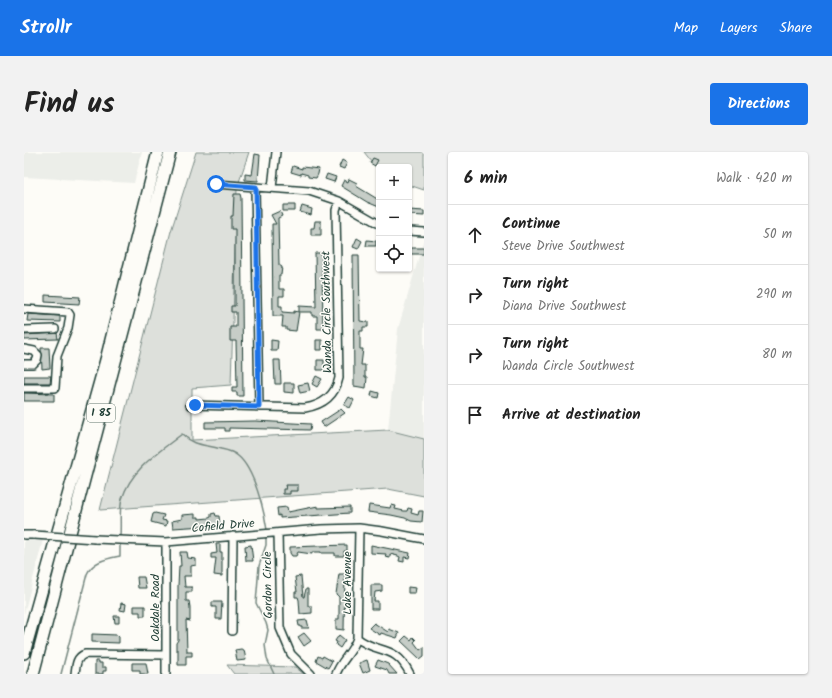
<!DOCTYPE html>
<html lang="en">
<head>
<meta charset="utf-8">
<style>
	:root { --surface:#fff; --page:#f2f2f2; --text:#222; --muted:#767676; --line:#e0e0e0; --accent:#1a73e8 }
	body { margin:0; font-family:Kalam,sans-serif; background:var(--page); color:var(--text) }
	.controls { position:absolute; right:12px; top:12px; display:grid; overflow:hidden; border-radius:4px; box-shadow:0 1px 3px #0004 }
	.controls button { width:36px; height:36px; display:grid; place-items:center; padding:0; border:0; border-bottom:1px solid var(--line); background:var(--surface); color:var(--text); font:20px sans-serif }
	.stop { position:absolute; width:12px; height:12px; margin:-9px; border:3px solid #1a73e8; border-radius:50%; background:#fff }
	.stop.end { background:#1a73e8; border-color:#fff; box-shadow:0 1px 4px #0008 }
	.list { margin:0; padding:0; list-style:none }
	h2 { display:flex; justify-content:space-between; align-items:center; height:52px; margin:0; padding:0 16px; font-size:17px }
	h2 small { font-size:13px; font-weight:400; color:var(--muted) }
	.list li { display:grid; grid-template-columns:26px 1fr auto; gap:12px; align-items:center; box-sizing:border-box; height:60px; padding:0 16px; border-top:1px solid var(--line) }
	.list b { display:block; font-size:15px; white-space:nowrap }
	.list p { margin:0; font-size:13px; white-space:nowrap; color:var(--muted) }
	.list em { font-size:13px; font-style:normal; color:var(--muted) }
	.icon { flex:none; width:22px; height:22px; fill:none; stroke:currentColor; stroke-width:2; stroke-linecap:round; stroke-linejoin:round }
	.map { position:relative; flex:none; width:400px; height:522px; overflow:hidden; border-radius:4px }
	header { display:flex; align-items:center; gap:24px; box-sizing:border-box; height:56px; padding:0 20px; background:var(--accent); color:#fff }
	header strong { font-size:19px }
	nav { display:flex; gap:22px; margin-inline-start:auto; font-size:14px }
	.intro { display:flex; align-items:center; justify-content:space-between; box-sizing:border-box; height:96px; padding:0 24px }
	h1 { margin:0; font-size:28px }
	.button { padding:10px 18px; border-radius:4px; background:var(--accent); color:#fff; font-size:14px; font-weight:700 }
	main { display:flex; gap:24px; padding:0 24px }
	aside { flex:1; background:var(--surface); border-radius:4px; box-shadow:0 1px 3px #0004 }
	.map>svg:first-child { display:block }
	.built { fill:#eceee9 }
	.green { fill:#dde0db; stroke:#7e8e88 }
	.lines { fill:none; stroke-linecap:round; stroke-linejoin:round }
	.stream { stroke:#75877f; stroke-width:1.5 }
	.building { fill:#c6cdc7; stroke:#1f3d34 }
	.minor-casing { stroke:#1f3d34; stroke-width:10 }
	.highway-casing { stroke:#1f3d34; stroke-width:14 }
	.minor { stroke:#fdfcf7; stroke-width:7 }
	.highway { stroke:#fdfcf7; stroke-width:11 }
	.minor-bridge-casing { stroke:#1f3d34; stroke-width:10; stroke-linecap:butt }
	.minor-bridge { stroke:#fdfcf7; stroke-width:7 }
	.route { stroke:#1a73e8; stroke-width:5 }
	.labels { text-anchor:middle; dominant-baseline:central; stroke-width:3; stroke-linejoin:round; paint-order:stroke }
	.shield { fill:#fdfcf7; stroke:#62766e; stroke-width:1 }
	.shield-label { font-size:11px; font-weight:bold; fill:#1f3d34 }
	.street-label { font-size:12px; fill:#1f3d34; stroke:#fdfcf7 }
</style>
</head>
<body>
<header>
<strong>Strollr</strong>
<nav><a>Map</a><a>Layers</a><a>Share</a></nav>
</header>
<div class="intro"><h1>Find us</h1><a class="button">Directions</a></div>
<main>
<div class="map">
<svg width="400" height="522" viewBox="0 0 400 522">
	<rect width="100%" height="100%" fill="#fdfcf7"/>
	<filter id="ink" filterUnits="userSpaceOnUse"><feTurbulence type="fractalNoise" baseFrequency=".025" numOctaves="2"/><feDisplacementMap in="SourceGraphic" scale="8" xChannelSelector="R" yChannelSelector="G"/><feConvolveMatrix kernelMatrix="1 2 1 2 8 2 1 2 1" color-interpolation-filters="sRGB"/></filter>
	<g filter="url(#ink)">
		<!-- built -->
		<path class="built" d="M0 0H118L110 31 0 25Z
			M400 87V287L364 278 374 177Z
			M0 383 20 384 0 462Z"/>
		<!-- green -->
		<path class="green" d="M172 0H225L213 36 207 233 168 236V288L364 278 400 287V344L364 337 76 358 147 79Z
			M340 0H400V38L385 33V15H355V19Z
			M203 513 271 515 280 522H210Z"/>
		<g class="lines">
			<!-- stream -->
			<path class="stream" d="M96 384C97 372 95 358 98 347 107 317 135 300 158 282 172 295 180 292 197 297 202 298 210 300 214 304 230 317 240 358 243 378
				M242 385V393L235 414 232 451 242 471 244 478 241 493 243 507 250 522
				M37 522 63 422C69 409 82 407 96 404V392"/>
		</g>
		<!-- building -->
		<path class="building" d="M231 2 236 3 234 29 221 28V22L228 23Z
			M349 6 354 8 351 14 346 11Z
			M318 8 323 11 320 17 315 15Z
			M269 14 278 17V15L295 17 294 22 292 26 284 25V23L277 21V23L267 20Z
			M303 22 312 25 310 30 301 27Z
			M325 27 333 31 332 34 355 48V55L343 50 317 34 320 28 324 30Z
			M210 42H216L217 46 219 244H213V240H208V235H213L212 189H206V175H212V160H207V154H211V77H207V64H209Z
			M259 53H271V59H259Z
			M278 54 288 57 287 63 276 60Z
			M385 58 400 59V64L385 63Z
			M256 59 258 64 254 66 255 113 258 115 257 123H255V137H260V144H255V154H258V160L270 161V159L275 160 272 179 262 178V175H258L259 164H249L248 72H252L247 63Z
			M291 69H297V83H287V76H290Z
			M333 86 338 89 334 97 329 95Z
			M343 88 352 89V94H342Z
			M387 96H400V102H386Z
			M291 101H297L298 105 299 177H293V164H288V160H275V154L292 155Z
			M329 103H335L336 169 344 170V175H339V179H336V197H339L337 213H341V225H343L342 236 330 234Z
			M21 143 56 145 55 152 21 150Z
			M4 162 36 164V170L3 169Z
			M33 181 34 187 0 188V183Z
			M247 188 254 189 253 199H247Z
			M292 188H298V198H292Z
			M17 196H25L26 216 18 217Z
			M250 208H256L257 232H251Z
			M293 208H300V218H293Z
			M0 224H27L26 231H0Z
			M292 224 298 227 293 235 288 232Z
			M260 231H270V241L260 240Z
			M284 231 286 239 276 241 274 233Z
			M348 239 355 241 354 246 347 244Z
			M0 241 30 242V249H0Z
			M325 245 330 248 326 256 320 253Z
			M317 257 321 261 300 275 297 270Z
			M231 269 287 272 286 278 205 276V279H201V276H181V270Z
			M261 333H274V339H266V342H259V337H262Z
			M345 353 366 356 367 353 372 354 371 357 380 359H383L384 356 388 357 387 361 394 363 395 359H399L398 370 387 369 381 366 367 363 344 360Z
			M294 354V356L326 355V361L256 366V363L254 364 253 356 263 355 264 360Z
			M131 361 140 363 138 368 143 369 142 374 127 370 129 362Z
			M191 361 192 364H195L196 373 149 376 148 369 158 367V363L171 362V365H175V367L185 366 187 365V362Z
			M192 392H196V400H198V424L190 423 192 406H187V402L193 401Z
			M227 393 229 409H222L221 394Z
			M323 393V399H320V404H311V401H297V400H288V402L274 400 272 404H268L266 401V395Z
			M347 393 386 401 385 406 380 405V410L375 409 376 405 374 404 366 402V406L361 405 362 402 347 401Z
			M156 400H163L164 406 172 407V413L167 414V424H160L161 435H168V440H162V449H165L166 455V469L162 468 163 500H168V504H162V513H154V498H152V491L154 488V434L155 414H157Z
			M315 422H321L320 478 312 477V467H315V445L312 442Z
			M277 424 279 445H280L282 437H284V454H288V461L276 462 275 448 274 445H271V440H273L271 425Z
			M113 425H120L122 436H114Z
			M347 433H358V439L351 440 350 449H354V457H347Z
			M384 435 392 436 391 441H384Z
			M188 450H198L197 467H192V455H188Z
			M97 451 102 452 101 459 96 458Z
			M110 454H121V464H116V460H110Z
			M90 464H95V471H91Z
			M283 468 285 476H277V474H275L274 469Z
			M350 471 364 480 365 477 375 481 373 486 357 481 356 483 345 476Z
			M280 481 287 489 280 494 274 485Z
			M68 482 93 483 95 485V491L68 490Z
			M315 483 321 488 316 496 312 493 313 490 311 489Z
			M382 484 387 488 389 485 392 488 390 490 396 498 400 495V504L396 507 377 489Z
			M217 497 220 498 222 508 213 509 211 498Z
			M294 504 298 506 299 504 308 509 304 516 292 509Z
			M343 508 346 518 339 521 335 511Z
			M354 508 364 512 373 522H365L363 518 351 514Z
			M71 509H75V511H78V515H82V519H79V522H71Z
			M108 511H122L124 522H116V518H108Z"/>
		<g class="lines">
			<defs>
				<path id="minor" d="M192 32 285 39 315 49 355 72
					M231 35 235 255
					M248 36 252 0
					M385 79 400 80
					M0 157 44 160 46 163 44 176 33 204 31 236H0
					M0 178 31 177
					M0 197 10 199 14 203 13 208 9 212H0
					M166 253 281 256C299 253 311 244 315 226L312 58 315 49
					M254 381 256 476 267 502 287 522
					M0 383H10
					M71 387 142 390 297 377 335 376 358 379 400 387
					M208 479 209 384
					M333 486C354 503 371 491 386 522
					M51 522C52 514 52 505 61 502L142 503
					M142 522V390
					M312 522C317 508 329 500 333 486L335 376"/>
				<path id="highway" d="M0 501 82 208 134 0
					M9 522 146 0"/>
			</defs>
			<!-- minor casing -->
			<use href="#minor" class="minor-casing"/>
			<!-- highway casing -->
			<use href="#highway" class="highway-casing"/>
			<!-- minor -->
			<use href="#minor" class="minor"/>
			<!-- highway -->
			<use href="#highway" class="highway"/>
			<defs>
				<path id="minor-bridge" d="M10 383 71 387"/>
			</defs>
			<!-- minor-bridge casing -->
			<use href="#minor-bridge" class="minor-bridge-casing"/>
			<!-- minor-bridge -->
			<use href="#minor-bridge" class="minor-bridge"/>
		</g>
	</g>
	<g class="lines" filter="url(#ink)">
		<!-- route -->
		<path class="route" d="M171 253 235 255 232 35 192 32"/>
	</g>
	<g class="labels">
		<!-- shield labels -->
		<rect class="shield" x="63" y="252" width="28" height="18" rx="3"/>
		<g class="shield-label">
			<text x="77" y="261">I 85</text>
		</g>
		<!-- street labels -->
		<g class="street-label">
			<text transform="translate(303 160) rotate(-91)">Wanda Circle Southwest</text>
			<text transform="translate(199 374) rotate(-5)">Cofield Drive</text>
			<text transform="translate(323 431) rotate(-90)">Lake Avenue</text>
			<text transform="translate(244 433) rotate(-91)">Gordon Circle</text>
			<text transform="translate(131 456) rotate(-90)">Oakdale Road</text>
		</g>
	</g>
</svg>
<div class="controls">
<button>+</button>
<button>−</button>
<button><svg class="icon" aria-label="locate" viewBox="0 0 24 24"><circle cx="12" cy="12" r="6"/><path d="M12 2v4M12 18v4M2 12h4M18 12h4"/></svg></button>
</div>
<div class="stop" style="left:192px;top:32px"></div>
<div class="stop end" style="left:171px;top:253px"></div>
</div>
<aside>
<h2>6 min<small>Walk · 420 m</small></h2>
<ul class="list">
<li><svg class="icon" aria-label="ahead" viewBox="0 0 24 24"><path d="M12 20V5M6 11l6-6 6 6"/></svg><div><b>Continue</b><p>Steve Drive Southwest</p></div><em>50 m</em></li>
<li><svg class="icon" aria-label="right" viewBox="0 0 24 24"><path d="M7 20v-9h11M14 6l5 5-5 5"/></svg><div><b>Turn right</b><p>Diana Drive Southwest</p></div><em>290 m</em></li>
<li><svg class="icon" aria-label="right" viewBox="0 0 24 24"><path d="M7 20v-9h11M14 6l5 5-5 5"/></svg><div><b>Turn right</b><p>Wanda Circle Southwest</p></div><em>80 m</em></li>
<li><svg class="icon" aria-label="arrive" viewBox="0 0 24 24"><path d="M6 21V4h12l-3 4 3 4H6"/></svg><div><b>Arrive at destination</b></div></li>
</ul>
</aside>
</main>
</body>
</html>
